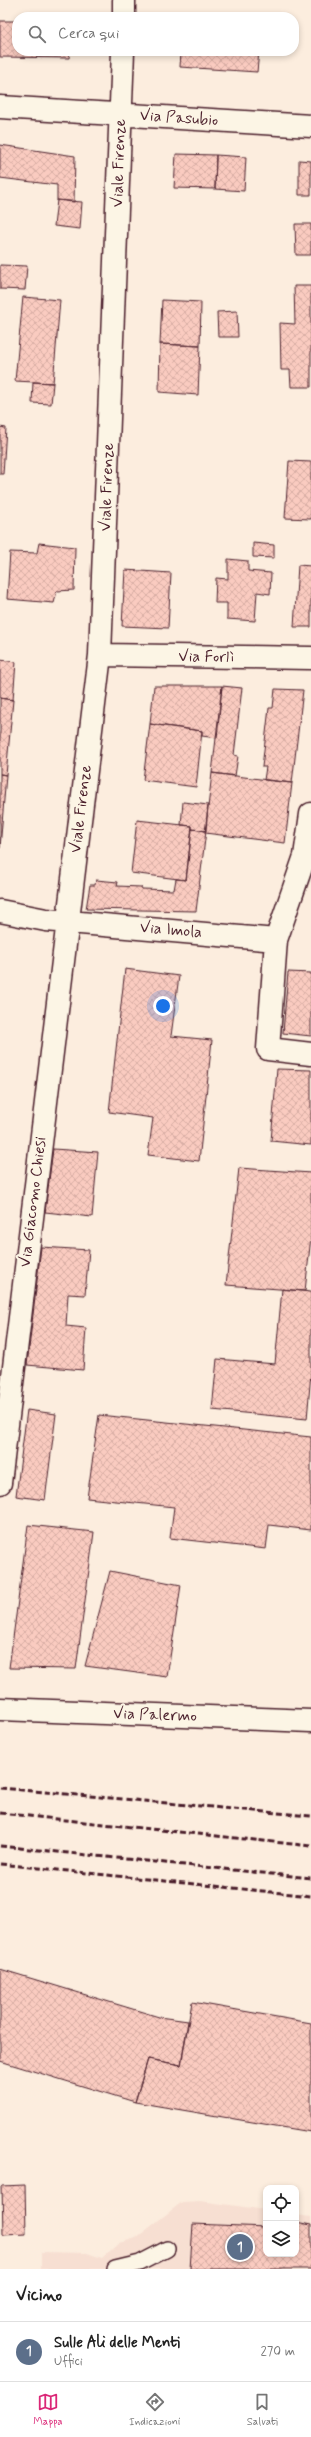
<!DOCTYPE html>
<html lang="it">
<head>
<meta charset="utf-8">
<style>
	:root { --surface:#fff; --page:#f2f2f2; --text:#222; --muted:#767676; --line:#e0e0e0; --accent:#db2777 }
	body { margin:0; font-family:Mynerve,sans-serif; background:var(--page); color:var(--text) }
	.controls { position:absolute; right:12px; bottom:12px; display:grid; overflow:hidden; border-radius:8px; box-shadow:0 2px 6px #0003 }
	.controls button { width:36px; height:36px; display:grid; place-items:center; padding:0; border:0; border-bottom:1px solid var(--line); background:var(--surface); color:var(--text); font:20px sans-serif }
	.you { position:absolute; left:163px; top:1006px; width:14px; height:14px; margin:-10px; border:3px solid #fff; border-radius:50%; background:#1a73e8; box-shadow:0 0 0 6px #1a73e833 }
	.badge { display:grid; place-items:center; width:26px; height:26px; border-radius:50%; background:var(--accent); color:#fff; font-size:13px; font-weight:700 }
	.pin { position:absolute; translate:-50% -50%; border:2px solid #fff; box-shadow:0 1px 4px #0006 }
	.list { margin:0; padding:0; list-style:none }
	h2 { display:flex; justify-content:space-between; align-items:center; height:52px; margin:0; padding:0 16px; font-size:17px }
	h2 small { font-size:13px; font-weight:400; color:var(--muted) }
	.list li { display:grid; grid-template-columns:26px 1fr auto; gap:12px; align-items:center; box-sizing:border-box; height:60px; padding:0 16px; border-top:1px solid var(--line) }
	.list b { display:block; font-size:15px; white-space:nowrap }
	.list p { margin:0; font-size:13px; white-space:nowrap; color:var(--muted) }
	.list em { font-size:13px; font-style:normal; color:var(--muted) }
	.icon { flex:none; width:22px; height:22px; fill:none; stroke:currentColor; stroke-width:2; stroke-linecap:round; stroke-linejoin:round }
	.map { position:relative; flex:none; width:311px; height:2269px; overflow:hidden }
	.search { position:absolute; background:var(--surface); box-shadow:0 2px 6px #0003; left:12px; right:12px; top:12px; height:44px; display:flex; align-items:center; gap:10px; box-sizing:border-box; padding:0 14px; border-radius:16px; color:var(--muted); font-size:15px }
	.sheet { height:112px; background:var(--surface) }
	nav { display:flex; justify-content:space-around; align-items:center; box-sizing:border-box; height:56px; border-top:1px solid var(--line); background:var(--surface); font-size:11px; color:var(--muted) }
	nav a { display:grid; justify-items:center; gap:2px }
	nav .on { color:var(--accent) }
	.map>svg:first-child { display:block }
	.built { fill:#f7dfd2 }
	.building { fill:url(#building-cross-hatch); stroke:#4a1f2b }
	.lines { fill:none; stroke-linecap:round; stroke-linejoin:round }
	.lane-casing { stroke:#4a1f2b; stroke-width:18 }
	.street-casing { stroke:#4a1f2b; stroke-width:25 }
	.lane { stroke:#fcf5e5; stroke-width:15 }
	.street { stroke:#fcf5e5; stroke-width:22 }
	.rail { stroke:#4a1f2b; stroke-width:3; stroke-dasharray:6 3; stroke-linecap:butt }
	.labels { text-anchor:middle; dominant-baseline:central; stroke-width:4; stroke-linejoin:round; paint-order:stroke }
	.street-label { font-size:16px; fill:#4a1f2b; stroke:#fcf5e5 }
</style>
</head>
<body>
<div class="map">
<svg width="311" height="2269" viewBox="0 0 311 2269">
	<defs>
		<pattern id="building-cross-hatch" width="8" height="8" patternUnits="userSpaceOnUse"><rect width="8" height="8" fill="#facbc0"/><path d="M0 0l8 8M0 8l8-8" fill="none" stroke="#d8aea5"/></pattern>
	</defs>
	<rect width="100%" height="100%" fill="#fcedde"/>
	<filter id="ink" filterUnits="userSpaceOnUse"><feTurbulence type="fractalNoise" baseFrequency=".025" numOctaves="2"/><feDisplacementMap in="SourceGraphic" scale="8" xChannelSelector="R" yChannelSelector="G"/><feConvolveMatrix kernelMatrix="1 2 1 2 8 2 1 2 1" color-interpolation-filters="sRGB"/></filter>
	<g filter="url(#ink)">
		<!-- built -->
		<path class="built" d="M200 2201 266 2210V2254H296V2215L311 2217V2269H41V2252L87 2253 102 2258 119 2243 136 2238 182 2202Z"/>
		<!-- building -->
		<path class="building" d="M0 21H17V51H70L69 58 0 57Z
			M181 51H259L257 72 180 67Z
			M0 145 75 156 74 202 57 200V185L0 178Z
			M176 154 216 155 215 189 174 188Z
			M216 155 246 157 244 191 215 189Z
			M299 160 311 161V195H299Z
			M57 200 82 202 80 229 54 226Z
			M295 224H311V255H296Z
			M0 265 27 266 25 290 0 289Z
			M294 286H311V387H291L290 370H281L280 323 295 324Z
			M23 297 60 300 53 383 15 381Z
			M162 300 201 302 200 346 160 344Z
			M237 311 238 337H218L217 312Z
			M160 344 200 346 198 395 159 392Z
			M33 382 53 383 51 404 32 403Z
			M0 427 6 428 3 474H0Z
			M289 461 311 462V519L285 518Z
			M39 543 75 547 74 590 57 591 54 603 7 599 10 552 37 553Z
			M253 543 274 545V558L253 557Z
			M228 559 248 561V571L271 573 270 594 257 592 255 621 227 619V603H215L216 578 228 579Z
			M298 565 311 566V627H294Z
			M125 570 171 573 168 628 122 626Z
			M0 660 16 662 13 700 0 698Z
			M154 686H222L217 738 202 736V731L150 724Z
			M222 686 242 688 234 755 238 756 235 776 212 773Z
			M275 689 303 690 292 783 264 780 266 767H262L269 708H273Z
			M0 698 13 700 6 775 0 774Z
			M150 724 202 731 196 787 143 780Z
			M212 773 292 783 285 843 205 833Z
			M0 774 6 775 0 848Z
			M183 802 208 805 206 831 192 829V826L181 825Z
			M137 820 192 826 186 880 131 873Z
			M192 829 206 831 196 911 86 909 90 885H95L96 880 118 882 117 886 141 887 142 889 174 890 176 879 186 880Z
			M125 969 179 976 171 1036 212 1040 199 1161 148 1155 153 1118 109 1112Z
			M288 972 311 973V1036L283 1033Z
			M277 1069 311 1070V1145L271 1141Z
			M53 1149 98 1152 92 1217 45 1212Z
			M239 1168 311 1173V1237L305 1291 226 1285Z
			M41 1247 89 1250 85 1295 68 1294 66 1326 86 1328 83 1370 27 1365Z
			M282 1289 311 1292V1373L307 1419 212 1410 217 1359 275 1364Z
			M27 1410 56 1414 45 1500 16 1496Z
			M99 1415 311 1437V1530L269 1525 266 1549 170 1538 174 1507 87 1498Z
			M28 1525 94 1532 76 1669 9 1668Z
			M110 1571 181 1585 167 1677 85 1666Z
			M0 1969 159 2017 188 2021 181 2065 148 2059 135 2102 0 2061Z
			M192 2002 311 2023V2132L135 2102 148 2059 181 2065Z
			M25 2185 26 2234 3 2235 2 2186Z
			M296 2222 311 2225V2269H190L193 2224 266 2227V2254H296Z"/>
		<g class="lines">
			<defs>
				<path id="lane" d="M115 2269 140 2263 167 2249"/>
				<path id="street" d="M124 17V0
					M0 107 311 126
					M100 655 311 658
					M311 814 305 856 276 940 268 1049 311 1054
					M0 911 46 920 276 940
					M0 1483 100 655 123 51
					M0 1709 311 1721"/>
			</defs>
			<!-- lane casing -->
			<use href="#lane" class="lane-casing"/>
			<!-- street casing -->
			<use href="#street" class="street-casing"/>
			<!-- lane -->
			<use href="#lane" class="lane"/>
			<!-- street -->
			<use href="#street" class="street"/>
			<!-- rail -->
			<path class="rail" d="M0 1788 311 1816
				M0 1813 311 1846
				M0 1846 311 1878
				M0 1864 311 1896"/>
		</g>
	</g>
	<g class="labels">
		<!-- street labels -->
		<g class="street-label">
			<text transform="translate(179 118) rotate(4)">Via Pasubio</text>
			<text transform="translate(119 163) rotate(-88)">Viale Firenze</text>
			<text transform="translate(107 487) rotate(-88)">Viale Firenze</text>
			<text transform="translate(206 657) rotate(1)">Via Forlì</text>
			<text transform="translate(81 809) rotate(-83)">Viale Firenze</text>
			<text transform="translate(171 930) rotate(5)">Via Imola</text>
			<text transform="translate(33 1202) rotate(-83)">Via Giacomo Chiesi</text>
			<text transform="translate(155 1715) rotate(2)">Via Palermo</text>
		</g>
	</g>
</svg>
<div class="controls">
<button><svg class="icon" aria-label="locate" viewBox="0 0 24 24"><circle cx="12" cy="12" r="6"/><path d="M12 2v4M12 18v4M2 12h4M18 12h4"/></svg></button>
<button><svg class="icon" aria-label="layers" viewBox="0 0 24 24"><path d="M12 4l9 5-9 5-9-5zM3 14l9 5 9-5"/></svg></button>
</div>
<div class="you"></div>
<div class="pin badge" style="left:240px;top:2247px;background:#5c6f8a">1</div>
<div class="search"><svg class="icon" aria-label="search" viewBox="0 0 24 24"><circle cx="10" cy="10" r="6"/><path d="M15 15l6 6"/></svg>Cerca qui</div>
</div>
<section class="sheet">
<h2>Vicino<small></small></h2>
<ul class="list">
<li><span class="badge" style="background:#5c6f8a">1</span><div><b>Sulle Ali delle Menti</b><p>Uffici</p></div><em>270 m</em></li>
</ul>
</section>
<nav>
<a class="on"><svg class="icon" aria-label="map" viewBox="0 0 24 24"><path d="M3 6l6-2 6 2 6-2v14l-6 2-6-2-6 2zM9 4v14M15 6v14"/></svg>Mappa</a>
<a><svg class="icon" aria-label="directions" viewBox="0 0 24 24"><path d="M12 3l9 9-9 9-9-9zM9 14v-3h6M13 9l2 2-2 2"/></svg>Indicazioni</a>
<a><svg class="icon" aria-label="saved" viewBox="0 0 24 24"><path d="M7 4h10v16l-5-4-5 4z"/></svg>Salvati</a>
</nav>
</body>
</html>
